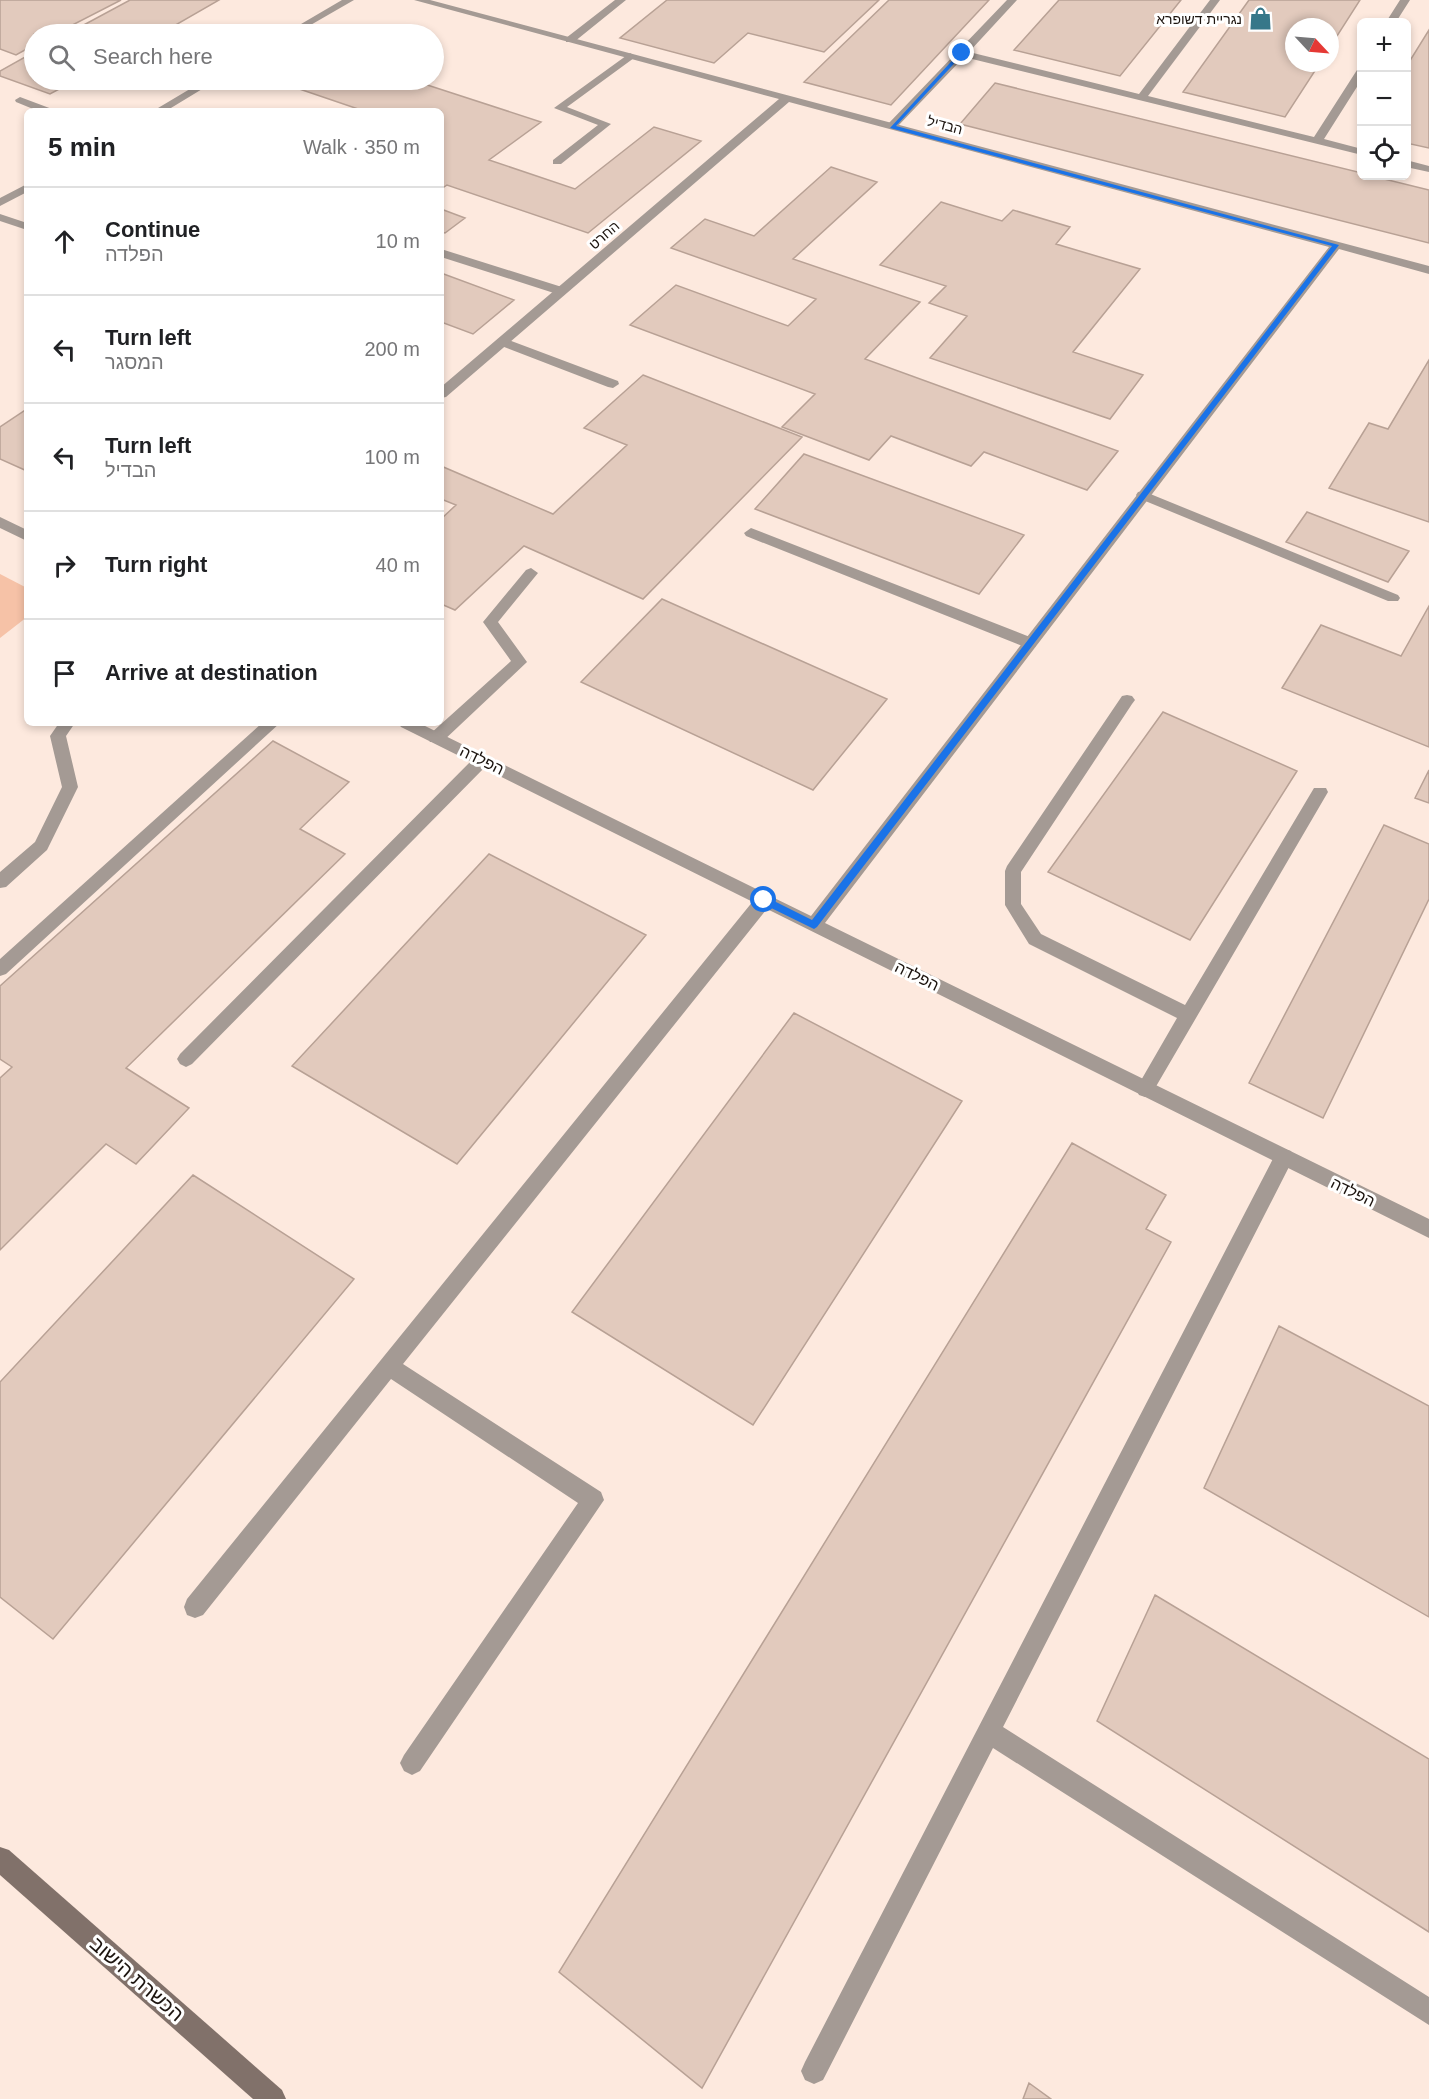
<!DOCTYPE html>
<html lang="en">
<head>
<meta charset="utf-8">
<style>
	:root { --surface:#fff; --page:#f2f2f2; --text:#202124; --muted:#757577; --line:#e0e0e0 }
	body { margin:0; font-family:Arial,"Noto Sans Hebrew",sans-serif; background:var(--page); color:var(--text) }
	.controls { position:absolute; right:18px; top:18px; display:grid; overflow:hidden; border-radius:9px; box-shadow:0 3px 9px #0003 }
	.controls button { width:54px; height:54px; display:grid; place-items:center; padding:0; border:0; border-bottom:2px solid var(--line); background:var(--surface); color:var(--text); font:30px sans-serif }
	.compass { position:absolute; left:1285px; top:18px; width:54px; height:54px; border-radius:50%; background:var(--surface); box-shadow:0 3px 9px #0003; rotate:116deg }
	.stop { position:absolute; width:18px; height:18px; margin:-14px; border:4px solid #1a73e8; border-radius:50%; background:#fff }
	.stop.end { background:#1a73e8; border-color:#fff; box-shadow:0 2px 6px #0008 }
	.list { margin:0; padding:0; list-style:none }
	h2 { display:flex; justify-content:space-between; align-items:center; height:78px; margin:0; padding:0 24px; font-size:26px }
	h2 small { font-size:20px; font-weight:400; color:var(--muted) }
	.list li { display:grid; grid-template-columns:39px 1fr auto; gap:18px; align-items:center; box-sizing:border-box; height:108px; padding:0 24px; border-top:2px solid var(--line) }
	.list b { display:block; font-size:22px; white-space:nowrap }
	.list p { margin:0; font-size:20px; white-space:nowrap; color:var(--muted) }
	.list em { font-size:20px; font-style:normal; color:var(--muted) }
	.icon { flex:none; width:33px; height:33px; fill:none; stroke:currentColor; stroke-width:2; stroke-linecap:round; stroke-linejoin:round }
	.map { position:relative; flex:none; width:1429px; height:2099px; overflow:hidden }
	.search { position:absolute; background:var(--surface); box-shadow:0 3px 9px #0003; left:24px; top:24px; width:420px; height:66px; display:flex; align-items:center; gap:15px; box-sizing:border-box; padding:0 21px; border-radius:33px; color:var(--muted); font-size:22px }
	.panel { position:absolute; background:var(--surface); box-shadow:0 3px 9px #0003; left:24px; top:108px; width:420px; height:618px; border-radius:9px }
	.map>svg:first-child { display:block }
	.green { fill:#f6c2a7 }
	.building { fill:#e2cabd; stroke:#b8a195; stroke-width:1.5 }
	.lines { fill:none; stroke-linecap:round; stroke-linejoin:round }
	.lane { fill:#a49a94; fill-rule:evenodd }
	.street { fill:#a49a94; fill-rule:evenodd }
	.secondary { fill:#81716a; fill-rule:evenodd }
	.route { fill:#1a73e8 }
	.labels { text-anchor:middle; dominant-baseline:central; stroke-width:6; stroke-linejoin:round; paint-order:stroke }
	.far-poi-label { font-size:14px; fill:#1c140f; stroke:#fff; text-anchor:end }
	.far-street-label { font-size:14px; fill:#1c140f; stroke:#fff }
	.street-label { font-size:16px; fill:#1c140f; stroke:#fff }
	.near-street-label { font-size:20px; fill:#1c140f; stroke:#fff }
</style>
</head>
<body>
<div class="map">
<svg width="1429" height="2099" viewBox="0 0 1429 2099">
	<rect width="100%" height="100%" fill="#fde9de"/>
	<!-- green -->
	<path class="green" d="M0 574 27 588V617L0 638Z"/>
	<!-- building -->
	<path class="building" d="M0 0H121L55 34H34V45L16 55 0 49Z
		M130 0H219L165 31 175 34H67Z
		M667 0H879L824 52 748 33 714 63 620 38Z
		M889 0H989L891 105 804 82Z
		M1059 0H1181L1120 76 1014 50Z
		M1249 0H1360L1330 47V27H1294V63H1320L1285 117 1183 92Z
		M1429 30V148L1406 143V67Z
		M34 52V80H76L50 94 0 76V71Z
		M273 80H412L541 122 489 160 575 189 654 127 701 141 588 233 447 185 441 189V111H364Z
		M995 83 1362 173V176H1372L1429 190V243L960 124Z
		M831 167 877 182 793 259 920 302 865 359 1118 451 1087 490 984 452 971 466 891 436 869 460 782 427 815 394 630 325 676 285 788 326 816 299 671 248 705 219 754 236Z
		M941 202 1002 221 1013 210 1070 227 1056 244 1140 269 1073 352 1143 375 1110 419 930 358 967 316 929 303 946 286 880 265Z
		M441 209 465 218 445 233 441 232Z
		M441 273 514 300 473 334 441 322Z
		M1429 360V522L1329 488 1369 423 1388 429Z
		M643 375 802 437 643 599 524 546 455 610 441 604V519L456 505 441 499V466L553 514 627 445 584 428Z
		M27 409V471L0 459V427Z
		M804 454 1024 535 979 594 755 509Z
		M1307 512 1409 551 1388 582 1286 542Z
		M662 599 887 699 813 790 581 682Z
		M1429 606V747L1282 688 1321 625 1401 656Z
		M1163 712 1297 771 1190 940 1048 872Z
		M273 741 349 782 300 829 345 854 126 1068 189 1108 136 1164 106 1144 0 1250V1078L12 1067 0 1059V986Z
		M1429 770V803L1415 798Z
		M1384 825 1429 844V899L1323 1118 1249 1083Z
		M489 854 646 935 457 1164 292 1066Z
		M794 1013 962 1101 753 1425 572 1312Z
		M1072 1143 1166 1195 1146 1229 1171 1242 702 2088 559 1972Z
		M193 1175 354 1279 53 1639 0 1597V1382Z
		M1279 1326 1429 1406V1617L1204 1488Z
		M1155 1595 1429 1759V1932L1097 1721Z
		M1029 2083 1051 2099H1023Z"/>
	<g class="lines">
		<!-- lane -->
		<path class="lane" d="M615 0H626L574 42H566V38Z
			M1007 0H1017L969 52 1139 94 1210 0H1220L1148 96 1314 137 1357 70 1362 67V79L1324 139 1362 149V155L964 57 896 128H888V124Z
			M1400 0H1410L1396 22H1386Z
			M630 53 635 56 634 58 567 107 611 124 561 164H553V160L598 125 554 108Z
			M20 97 52 109 53 111H38L16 102 15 100Z
			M1406 160 1429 166V172L1406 167Z
			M0 214 27 223V230L0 221Z
			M441 249 565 288 567 291 565 294H557L441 257Z
			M503 338 618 381 619 384 613 388 608 387 499 345 497 342Z
			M1143 491 1398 595 1400 598 1398 601H1388L1138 498 1136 495 1138 492Z
			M751 528 1035 639 1037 643 1035 647H1025L746 536 744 533Z
			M531 568 538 573 498 622 527 662 442 742H430L428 738 430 734 511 661 483 622 526 570Z
			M1127 695 1132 696 1135 700 1132 704 1021 872V904L1041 934 1185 1005 1314 788H1326L1328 792 1151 1095 1145 1097 1139 1095 1136 1089 1177 1018 1029 944 1005 905V871L1007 866 1122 696Z
			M59 723H75L66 736 78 787 47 850 6 887 0 888V872L35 842 62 787 50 736Z
			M262 723H280L6 974 0 976V959Z
			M482 754 488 756 490 760 488 764 192 1064 186 1067 180 1064 177 1059 180 1054 476 756Z
			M764 893 770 895 772 900 770 905 403 1364 601 1492 604 1500 420 1771 412 1775 404 1771 400 1763 404 1755 578 1503 391 1379 203 1615 195 1618 187 1615 184 1607 187 1599 758 895Z
			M1284 1149 1291 1151 1293 1157 1291 1163 1003 1727 1429 1997V2025L993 1748 823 2080 814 2084 805 2080 801 2071 805 2062 1277 1151Z"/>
		<!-- street -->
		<path class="street" d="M342 0H354L295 34H284Z
			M414 0H430L1429 266V274L1339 249 825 923 1429 1219V1238L401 727 398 723H419L811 916 1329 247 789 102 446 397 441 398V387L779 99Z
			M205 80H217L166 111H153Z
			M27 184V192L0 206V198Z
			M0 517 27 530V541L0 528Z"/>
		<!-- secondary -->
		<path class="secondary" d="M0 1847 9 1850 282 2090 286 2099H253L0 1875Z"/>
	</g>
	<!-- route -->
	<path class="route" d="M960 52 964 53 896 126 1339 245 817 927 814 929 761 903V898H768L812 920 1332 246 890 128Z"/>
	<!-- icons -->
	<defs>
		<symbol id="shop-bare" viewBox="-9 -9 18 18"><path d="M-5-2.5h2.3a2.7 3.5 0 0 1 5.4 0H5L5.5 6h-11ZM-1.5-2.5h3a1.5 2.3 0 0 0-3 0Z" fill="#367789" stroke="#fff" stroke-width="2.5" paint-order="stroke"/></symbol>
	</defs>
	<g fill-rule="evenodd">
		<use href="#shop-bare" x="1244" y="2" width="33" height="33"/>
	</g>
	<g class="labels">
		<!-- far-poi labels -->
		<g class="far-poi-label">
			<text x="1242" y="19">נגריית דשופרא</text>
		</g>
		<!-- far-street labels -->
		<g class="far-street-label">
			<text transform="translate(945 125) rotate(15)">הבדיל</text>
			<text transform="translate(604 235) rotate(-41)">החרט</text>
		</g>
		<!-- street labels -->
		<g class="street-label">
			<text transform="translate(482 760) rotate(26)">הפלדה</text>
			<text transform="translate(917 976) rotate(26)">הפלדה</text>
			<text transform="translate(1353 1192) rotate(26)">הפלדה</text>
		</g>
		<!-- near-street labels -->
		<g class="near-street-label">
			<text transform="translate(137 1979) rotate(41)">הכשרת הישוב</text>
		</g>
	</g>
</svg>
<div class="controls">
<button>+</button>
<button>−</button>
<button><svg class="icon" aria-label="locate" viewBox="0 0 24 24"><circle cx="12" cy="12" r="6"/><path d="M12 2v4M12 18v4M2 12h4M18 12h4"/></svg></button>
</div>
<svg class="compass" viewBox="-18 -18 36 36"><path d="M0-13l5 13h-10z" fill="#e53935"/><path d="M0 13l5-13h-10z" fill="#757577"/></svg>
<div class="stop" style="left:764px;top:900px"></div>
<div class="stop end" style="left:962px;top:53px"></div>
<div class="search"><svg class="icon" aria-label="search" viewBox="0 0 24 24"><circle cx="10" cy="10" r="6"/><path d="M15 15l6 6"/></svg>Search here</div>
<section class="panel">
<h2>5 min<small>Walk · 350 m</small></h2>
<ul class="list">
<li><svg class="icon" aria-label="ahead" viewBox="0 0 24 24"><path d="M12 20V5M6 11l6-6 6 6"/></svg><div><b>Continue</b><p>הפלדה</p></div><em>10 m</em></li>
<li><svg class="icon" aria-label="left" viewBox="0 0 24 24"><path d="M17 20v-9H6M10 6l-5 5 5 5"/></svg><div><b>Turn left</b><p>המסגר</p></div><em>200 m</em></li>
<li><svg class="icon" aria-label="left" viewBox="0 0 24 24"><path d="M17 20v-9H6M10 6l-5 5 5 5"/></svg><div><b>Turn left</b><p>הבדיל</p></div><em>100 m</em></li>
<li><svg class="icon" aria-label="right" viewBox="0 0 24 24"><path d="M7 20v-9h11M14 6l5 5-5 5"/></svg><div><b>Turn right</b></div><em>40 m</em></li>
<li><svg class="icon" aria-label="arrive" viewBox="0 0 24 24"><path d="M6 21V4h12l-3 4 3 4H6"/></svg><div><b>Arrive at destination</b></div></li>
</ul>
</section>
</div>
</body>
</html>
